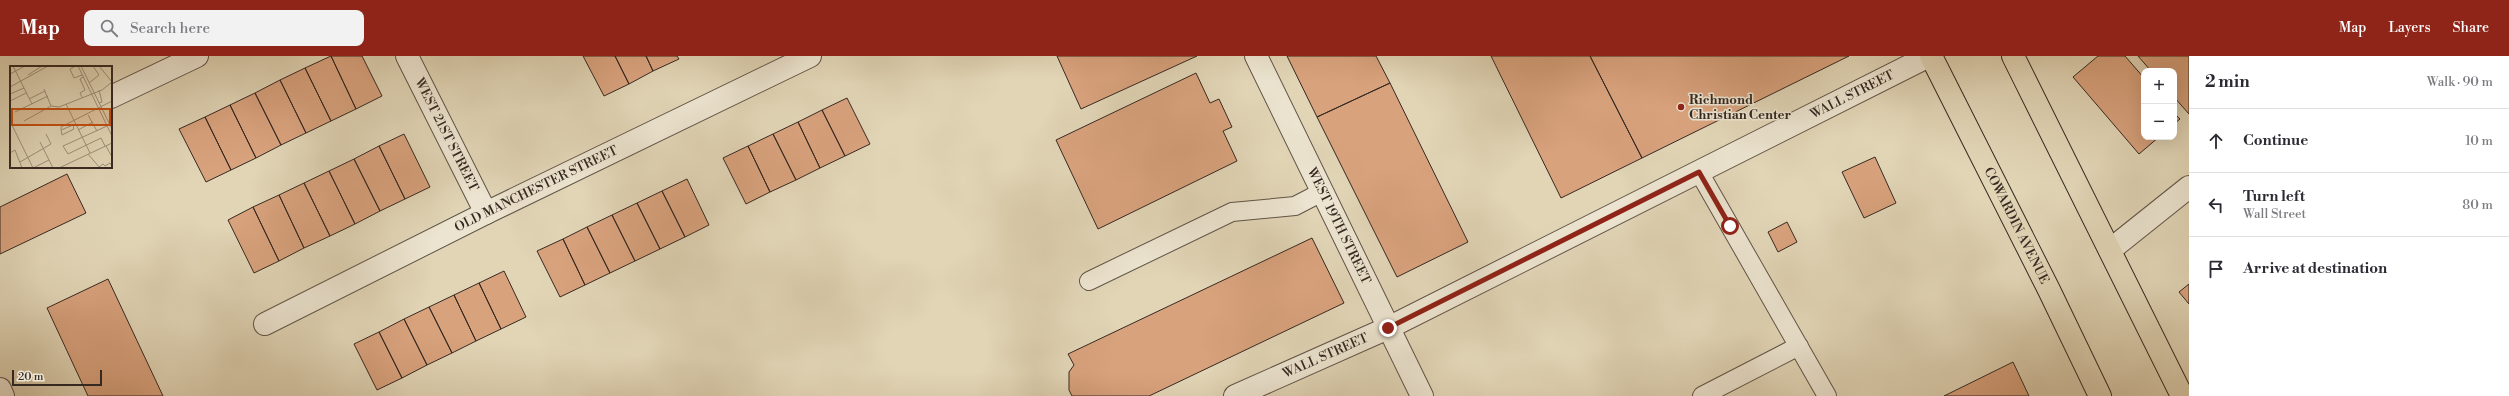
<!DOCTYPE html>
<html lang="en">
<head>
<meta charset="utf-8">
<style>
	:root { --surface:#fff; --page:#f2f2f3; --text:#2b2b33; --muted:#7c7c81; --line:#e1e1e2; --accent:#8f2418 }
	body { margin:0; font-family:"Libre Bodoni",serif; background:var(--page); color:var(--text) }
	.controls { position:absolute; right:12px; top:12px; display:grid; overflow:hidden; border-radius:8px; box-shadow:0 4px 16px #0002 }
	.controls button { width:36px; height:36px; display:grid; place-items:center; padding:0; border:0; border-bottom:1px solid var(--line); background:var(--surface); color:var(--text); font:20px sans-serif }
	.scale { position:absolute; left:12px; bottom:10px; width:90px; box-sizing:border-box; padding-left:4px; border:2px solid #362922; border-top:0; font-size:11px; line-height:14px; white-space:nowrap; color:#362922; -webkit-text-stroke:3px #ece4d0; paint-order:stroke }
	.stop { position:absolute; width:12px; height:12px; margin:-9px; border:3px solid #8f2418; border-radius:50%; background:#fff }
	.stop.end { background:#8f2418; border-color:#fff; box-shadow:0 1px 4px #0008 }
	.list { margin:0; padding:0; list-style:none }
	h2 { display:flex; justify-content:space-between; align-items:center; height:52px; margin:0; padding:0 16px; font-size:17px }
	h2 small { font-size:13px; font-weight:400; color:var(--muted) }
	.list li { display:grid; grid-template-columns:26px 1fr auto; gap:12px; align-items:center; box-sizing:border-box; height:64px; padding:0 16px; border-top:1px solid var(--line) }
	.list b { display:block; font-size:15px; white-space:nowrap }
	.list p { margin:0; font-size:13px; white-space:nowrap; color:var(--muted) }
	.list em { font-size:13px; font-style:normal; color:var(--muted) }
	.icon { flex:none; width:22px; height:22px; fill:none; stroke:currentColor; stroke-width:2; stroke-linecap:round; stroke-linejoin:round }
	.map { position:relative; flex:none; width:2189px; height:340px; overflow:hidden }
	header { display:flex; align-items:center; gap:24px; box-sizing:border-box; height:56px; padding:0 20px; background:var(--accent); color:#fff }
	header strong { font-size:19px }
	nav { display:flex; gap:22px; margin-inline-start:auto; font-size:14px }
	.search { width:280px; height:36px; background:var(--page); display:flex; align-items:center; gap:10px; box-sizing:border-box; padding:0 14px; border-radius:8px; color:var(--muted); font-size:15px }
	main { display:flex }
	aside { flex:1; background:var(--surface) }
	.map>svg:first-child { display:block }
	.building { fill:#d8a27d; stroke:#362922 }
	.lines { fill:none; stroke-linecap:round; stroke-linejoin:round }
	.service-casing { stroke:#615447; stroke-width:20 }
	.minor-casing { stroke:#615447; stroke-width:24 }
	.primary-casing { stroke:#362922; stroke-width:24 }
	.service { stroke:#ece4d0; stroke-width:18 }
	.minor { stroke:#ece4d0; stroke-width:22 }
	.primary { stroke:#e1d5b6; stroke-width:22 }
	.route { stroke:#8f2418; stroke-width:5 }
	.poi-dot { fill:#8f2418; stroke:#ece4d0; stroke-width:1.5 }
	.labels { text-anchor:middle; dominant-baseline:central; stroke-width:3; stroke-linejoin:round; paint-order:stroke }
	.street-label { font-size:13px; fill:#362922; stroke:#ece4d0 }
	.poi-label { font-size:13px; font-weight:bold; fill:#362922; stroke:#ece4d0; text-anchor:start }
	.inset-road { fill:none; stroke:#9d907b; stroke-width:1 }
	.view { fill:#c44f10; fill-opacity:0.15; stroke:#c44f10; stroke-width:2 }
	.inset-edge { fill:none; stroke:#362922; stroke-width:2 }
</style>
</head>
<body>
<header>
<strong>Map</strong>
<div class="search"><svg class="icon" aria-label="search" viewBox="0 0 24 24"><circle cx="10" cy="10" r="6"/><path d="M15 15l6 6"/></svg>Search here</div>
<nav><a>Map</a><a>Layers</a><a>Share</a></nav>
</header>
<main>
<div class="map">
<svg width="2189" height="340" viewBox="0 0 2189 340">
	<rect width="100%" height="100%" fill="#e1d5b6"/>
	<filter id="stains"><feTurbulence type="fractalNoise" baseFrequency=".005" numOctaves="4"/><feColorMatrix values="0 0 0 0 .2 0 0 0 0 .09 0 0 0 0 .02 0 0 0 .5 -.17"/></filter>
	<radialGradient id="worn" r=".72"><stop offset=".6" stop-color="#630" stop-opacity="0"/><stop offset="1" stop-color="#630" stop-opacity=".3"/></radialGradient>
	<!-- building -->
	<path class="building" d="M331 0H362L382 40 356 53Z
		M331 0 356 53 331 65 305 12Z
		M583 0H615L629 28 604 40Z
		M615 0H646L653 15 629 28Z
		M646 0H677L679 3 653 15Z
		M1057 0H1197L1081 53Z
		M1287 0H1376L1390 27 1317 61Z
		M1491 0H1590L1642 102 1561 142Z
		M1590 0H1849L1642 102Z
		M2098 0H2125L2144 22V81H2159L2139 98 2073 21Z
		M2138 0H2189V58L2174 41V15H2151Z
		M305 12 331 65 306 77 280 24Z
		M1196 17 1210 47 1219 43 1232 71 1223 75 1237 105 1098 173 1056 84Z
		M280 24 306 77 281 89 255 37Z
		M1390 27 1468 186 1397 221 1317 61Z
		M255 37 281 89 256 102 230 49Z
		M847 42 870 88 845 100 822 54Z
		M230 49 256 102 231 114 205 61Z
		M822 54 845 100 820 112 798 66Z
		M2174 57 2180 63 2174 68Z
		M205 61 231 114 206 126 179 73Z
		M798 66 820 112 796 124 773 78Z
		M404 78 430 131 405 143 379 90Z
		M773 78 796 124 770 136 748 90Z
		M379 90 405 143 380 155 354 103Z
		M748 90 770 136 746 148 723 102Z
		M1875 101 1896 147 1864 162 1842 116Z
		M354 103 380 155 355 168 329 115Z
		M329 115 355 168 330 180 304 127Z
		M67 118 86 157 0 198V151Z
		M687 123 709 169 685 181 662 135Z
		M304 127 330 180 304 192 279 139Z
		M662 135 685 181 660 193 637 147Z
		M279 139 304 192 279 205 253 151Z
		M637 147 660 193 635 205 612 159Z
		M253 151 279 205 254 217 228 164Z
		M612 159 635 205 610 217 587 171Z
		M1787 166 1797 186 1778 196 1768 176Z
		M587 171 610 217 585 229 563 183Z
		M1312 182 1344 247 1149 340H1072L1069 334V316L1074 309 1068 298Z
		M563 183 585 229 560 241 537 195Z
		M504 215 526 261 501 273 479 227Z
		M108 223 163 340H88L47 252Z
		M479 227 501 273 476 285 454 239Z
		M2189 228V248L2179 236Z
		M454 239 476 285 452 297 429 251Z
		M429 251 452 297 427 309 404 263Z
		M404 263 427 309 402 322 379 276Z
		M379 276 402 322 377 334 354 288Z
		M2013 306 2029 340H1944Z"/>
	<g class="lines">
		<defs>
			<path id="service" d="M1699 116 1827 340
				M1089 225 1232 156 1295 150 1322 136
				M1702 340 1799 290"/>
			<g id="minor">
				<path id="s1" d="M407 0 486 157"/>
				<path id="s2" d="M1256 0 1422 340"/>
				<path d="M111 41 197 0"/>
				<path d="M2110 194 2189 131"/>
				<path id="s3" d="M265 268 486 157 810 0"/>
				<path d="M0 333 3 340"/>
				<path id="s4" d="M1235 340 1388 272 1929 0"/>
			</g>
			<g id="primary">
				<path id="s5" d="M1931 0 2049 234 2100 340"/>
				<path d="M2013 0 2182 340"/>
			</g>
		</defs>
		<!-- service casing -->
		<use href="#service" class="service-casing"/>
		<!-- minor casing -->
		<use href="#minor" class="minor-casing"/>
		<!-- primary casing -->
		<use href="#primary" class="primary-casing"/>
		<!-- service -->
		<use href="#service" class="service"/>
		<!-- minor -->
		<use href="#minor" class="minor"/>
		<!-- primary -->
		<use href="#primary" class="primary"/>
	</g>
	<g class="lines">
		<!-- route -->
		<path class="route" d="M1388 272 1699 116 1730 170"/>
	</g>
	<!-- markers -->
	<circle class="poi-dot" cx="1681" cy="51" r="4"/>
	<g class="labels">
		<!-- street labels -->
		<g class="street-label">
			<text stroke="none"><textPath href="#s4" startOffset="687">WALL STREET</textPath></text>
			<text stroke="none"><textPath href="#s1" startOffset="88">WEST 21ST STREET</textPath></text>
			<text stroke="none"><textPath href="#s3" startOffset="303">OLD MANCHESTER STREET</textPath></text>
			<text stroke="none"><textPath href="#s5" startOffset="190">COWARDIN AVENUE</textPath></text>
			<text stroke="none"><textPath href="#s2" startOffset="189">WEST 19TH STREET</textPath></text>
			<text stroke="none"><textPath href="#s4" startOffset="99">WALL STREET</textPath></text>
		</g>
		<!-- poi labels -->
		<g class="poi-label">
			<text x="1689" y="44">Richmond<tspan x="1689" dy="15">Christian Center</tspan></text>
		</g>
	</g>
	<!-- overview -->
	<g transform="translate(10 10)">
		<rect width="102" height="102" fill="#e1d5b6"/>
		<path class="inset-road" d="M3 0 22 38M66 0 60 3 64 12 72 9M68 0 102 70M71 0 102 63M89 0 102 16M0 8 15 0M18 9 32 0M79 17 89 9 83 0M0 21 38 0M34 23 41 40M89 24 92 36 89 37M0 28 14 22M72 31 70 27 75 24 70 13 73 11M19 33 35 25M0 35 16 27M56 38 80 87M41 40 49 41 92 24 102 16M5 46 38 30M78 49 87 65M0 55 23 102M14 55 41 40M51 64 63 59 64 63 52 69 51 63V61L102 35M68 64 83 56M30 76 43 102M95 80 91 72 58 88 53 80 97 60M96 80 102 91M0 87 5 84 12 102M78 88 90 102M10 96 41 78 36 68M23 102 39 94M49 102 102 77M88 102 93 98 95 100 100 97 102 100"/>
		<path class="view" d="M2 43H100V59H2Z"/>
		<rect width="102" height="102" class="inset-edge"/>
	</g>
	<rect width="100%" height="100%" filter="url(#stains)"/>
	<rect width="100%" height="100%" fill="url(#worn)"/>
</svg>
<div class="controls">
<button>+</button>
<button>−</button>
</div>
<div class="scale">20 m</div>
<div class="stop" style="left:1730px;top:170px"></div>
<div class="stop end" style="left:1388px;top:272px"></div>
</div>
<aside>
<h2>2 min<small>Walk · 90 m</small></h2>
<ul class="list">
<li><svg class="icon" aria-label="ahead" viewBox="0 0 24 24"><path d="M12 20V5M6 11l6-6 6 6"/></svg><div><b>Continue</b></div><em>10 m</em></li>
<li><svg class="icon" aria-label="left" viewBox="0 0 24 24"><path d="M17 20v-9H6M10 6l-5 5 5 5"/></svg><div><b>Turn left</b><p>Wall Street</p></div><em>80 m</em></li>
<li><svg class="icon" aria-label="arrive" viewBox="0 0 24 24"><path d="M6 21V4h12l-3 4 3 4H6"/></svg><div><b>Arrive at destination</b></div></li>
</ul>
</aside>
</main>
</body>
</html>
